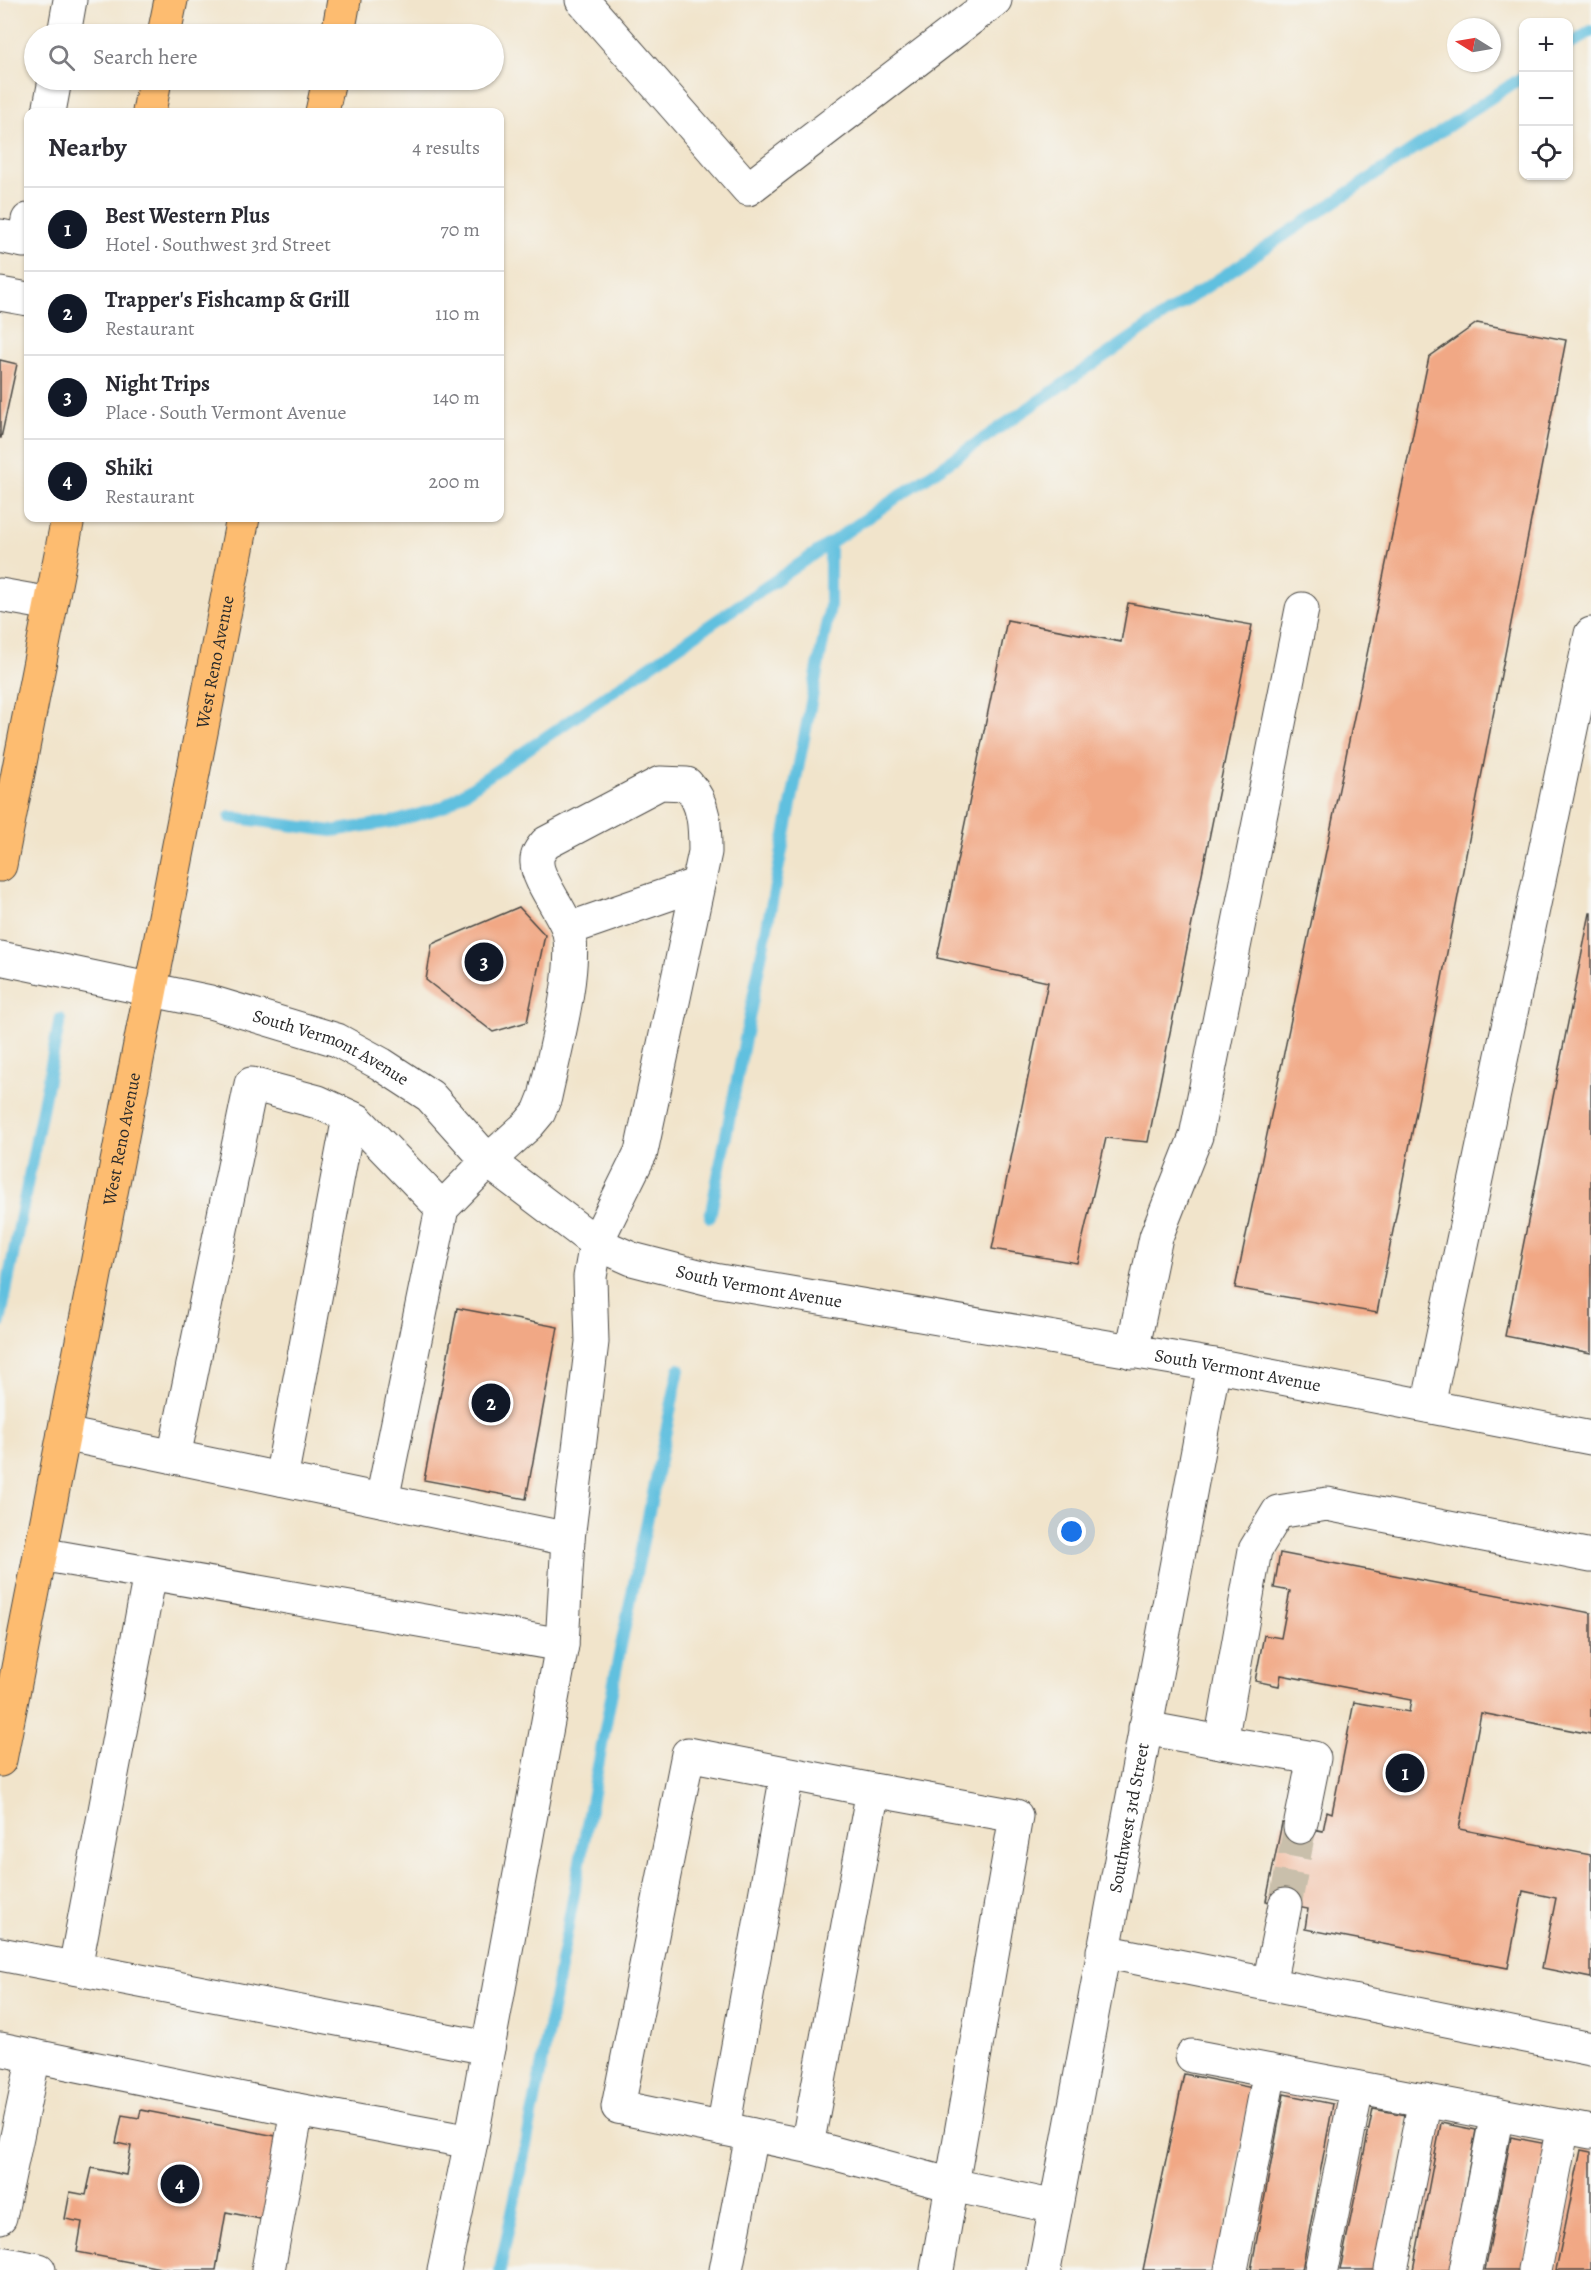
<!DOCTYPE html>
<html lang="en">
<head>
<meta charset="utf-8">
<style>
	:root { --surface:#fff; --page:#f7f7f7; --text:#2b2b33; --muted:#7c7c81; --line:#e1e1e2; --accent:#111827 }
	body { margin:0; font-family:Alegreya,serif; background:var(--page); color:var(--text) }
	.controls { position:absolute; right:18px; top:18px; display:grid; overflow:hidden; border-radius:12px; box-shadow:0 2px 4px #0004 }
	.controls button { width:54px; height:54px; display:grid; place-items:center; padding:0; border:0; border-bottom:2px solid var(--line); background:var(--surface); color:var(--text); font:30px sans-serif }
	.compass { position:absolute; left:1447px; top:18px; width:54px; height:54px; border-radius:50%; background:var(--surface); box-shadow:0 2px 4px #0004; rotate:281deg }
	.you { position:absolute; left:1072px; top:1532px; width:21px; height:21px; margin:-15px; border:4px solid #fff; border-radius:50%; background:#1a73e8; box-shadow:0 0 0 9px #1a73e833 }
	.badge { display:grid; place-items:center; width:39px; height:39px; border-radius:50%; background:var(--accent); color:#fff; font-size:20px; font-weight:700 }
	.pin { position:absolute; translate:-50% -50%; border:3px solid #fff; box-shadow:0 2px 6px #0006 }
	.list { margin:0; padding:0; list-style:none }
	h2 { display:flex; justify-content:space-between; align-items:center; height:78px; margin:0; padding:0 24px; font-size:26px }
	h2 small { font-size:20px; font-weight:400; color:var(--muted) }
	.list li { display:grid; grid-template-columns:39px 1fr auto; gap:18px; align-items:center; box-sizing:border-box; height:84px; padding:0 24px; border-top:2px solid var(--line) }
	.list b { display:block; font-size:22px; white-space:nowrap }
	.list p { margin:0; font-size:20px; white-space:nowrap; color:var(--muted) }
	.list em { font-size:20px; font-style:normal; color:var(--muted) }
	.icon { flex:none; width:33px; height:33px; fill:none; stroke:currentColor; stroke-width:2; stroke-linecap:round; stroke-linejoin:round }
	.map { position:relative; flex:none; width:1591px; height:2270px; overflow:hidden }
	.search { position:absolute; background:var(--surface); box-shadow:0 2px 4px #0004; left:24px; top:24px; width:480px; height:66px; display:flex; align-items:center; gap:15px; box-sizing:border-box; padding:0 21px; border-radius:33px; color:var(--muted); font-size:22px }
	.panel { position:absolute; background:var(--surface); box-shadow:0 2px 4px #0004; left:24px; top:108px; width:480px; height:414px; border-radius:12px }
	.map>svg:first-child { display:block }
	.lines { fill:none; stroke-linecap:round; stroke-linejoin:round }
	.stream { stroke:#61c0df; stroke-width:12 }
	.building { fill:#f1a885 }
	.minor-tunnel { stroke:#c9bfab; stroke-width:33; stroke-dasharray:33 16; stroke-linecap:butt }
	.minor-casing { stroke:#494743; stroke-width:35 }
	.major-casing { stroke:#494743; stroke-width:35 }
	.minor { stroke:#fff; stroke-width:33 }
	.major { stroke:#fdbc70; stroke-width:33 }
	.labels { text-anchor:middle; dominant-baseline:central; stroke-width:4.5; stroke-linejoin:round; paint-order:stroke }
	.street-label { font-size:18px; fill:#2b2b2b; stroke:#f6f6f2 }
</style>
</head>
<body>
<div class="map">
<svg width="1591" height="2270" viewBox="0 0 1591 2270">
	<rect width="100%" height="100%" fill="#f6f6f2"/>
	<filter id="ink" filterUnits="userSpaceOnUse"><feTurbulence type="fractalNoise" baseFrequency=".0167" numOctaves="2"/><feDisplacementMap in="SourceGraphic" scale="12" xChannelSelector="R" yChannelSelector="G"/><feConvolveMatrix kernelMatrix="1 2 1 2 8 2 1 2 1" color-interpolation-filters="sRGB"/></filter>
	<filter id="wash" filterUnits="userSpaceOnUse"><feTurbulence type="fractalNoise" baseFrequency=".008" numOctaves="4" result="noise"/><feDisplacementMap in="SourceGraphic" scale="24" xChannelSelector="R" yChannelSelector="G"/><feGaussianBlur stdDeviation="1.35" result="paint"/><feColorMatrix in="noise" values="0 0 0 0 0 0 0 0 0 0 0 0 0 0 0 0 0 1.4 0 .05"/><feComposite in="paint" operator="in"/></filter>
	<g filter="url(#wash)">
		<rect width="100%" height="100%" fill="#f1e4cb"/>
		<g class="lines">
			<!-- stream -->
			<path class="stream" d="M1568 46 1591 31
				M230 817 332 831 397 821 443 807 1172 310 1524 76
				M710 1217 830 606V544
				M0 1322 60 1019
				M500 2270 534 2106 619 1655 679 1369"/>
		</g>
		<g id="blocks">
			<!-- building -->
			<path class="building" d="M1477 323 1566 340 1377 1313 1235 1288 1429 357Z
				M0 360 17 364 1 438H0Z
				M1128 603 1252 625 1148 1142 1106 1138 1077 1263 992 1249 1048 982 937 958 1007 620 1121 642Z
				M519 907 545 935 527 1022 493 1032 426 980 432 944Z
				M1590 913H1591V1353L1505 1336Z
				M457 1308 558 1327 526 1499 424 1480Z
				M1280 1553 1591 1613V1734L1481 1713 1459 1829 1591 1855V1978L1542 1968 1556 1898 1523 1891 1508 1968 1305 1929 1308 1909 1266 1901 1282 1823 1323 1831 1327 1811 1332 1813 1354 1702 1409 1712 1411 1700 1281 1675 1279 1686 1255 1681 1264 1635 1281 1638 1290 1591 1274 1588Z
				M1184 2074 1253 2088 1216 2270H1143Z
				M1284 2094 1333 2104 1302 2270H1251Z
				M1373 2109 1406 2115 1376 2270H1340Z
				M141 2110 281 2137 265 2220 226 2212 216 2270H171L77 2252 82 2222 65 2219 70 2192 86 2195 92 2168 126 2175 131 2146 116 2143 122 2115 139 2118Z
				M1441 2123 1476 2130 1450 2270H1413Z
				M1511 2137 1547 2144 1522 2270H1485Z
				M1581 2150 1591 2152V2270H1556Z"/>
		</g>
	</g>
	<g filter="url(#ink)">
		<use href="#blocks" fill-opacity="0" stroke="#494743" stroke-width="1.5"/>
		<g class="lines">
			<!-- minor-tunnel -->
			<path class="minor-tunnel" d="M1285 1905 1300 1827"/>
			<defs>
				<g id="minor">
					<path d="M582 0 748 189 995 0"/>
					<path d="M64 34 70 0"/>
					<path d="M49 112 55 80"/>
					<path d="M0 236 24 241 28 220"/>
					<path d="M0 294 28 299"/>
					<path d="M0 595 51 604"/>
					<path d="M568 929 698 884"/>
					<path id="s1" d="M0 958 210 1002 337 1040 381 1064 430 1096 488 1161 596 1243 632 1259 714 1280 1214 1365 1591 1438"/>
					<path d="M1132 1352 1156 1237 1196 1136 1302 609"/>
					<path d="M1428 1406 1591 634"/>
					<path d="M64 1434 568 1539"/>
					<path d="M174 1457 251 1084 318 1102 357 1120 442 1208"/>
					<path d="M281 1479 349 1117"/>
					<path d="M382 1500 442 1208 488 1161 529 1124 539 1112 545 1097C553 1058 579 965 568 929 563 913 537 879 537 863 536 855 541 849 546 843L660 783 687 784C705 803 705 827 705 852L641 1152 596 1243 590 1277 592 1342 568 1539 562 1645"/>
					<path d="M1145 1728 1221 1742 1255 1550 1278 1512 1327 1504 1591 1556"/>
					<path d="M1221 1742 1314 1758 1300 1827"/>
					<path d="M1103 1951 1591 2049"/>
					<path d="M0 1954 488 2048 562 1645 40 1554"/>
					<path d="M75 1968 150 1574"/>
					<path d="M1269 1984 1285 1905"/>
					<path d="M0 2049 297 2110 471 2142"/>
					<path d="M1192 2056 1591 2132"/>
					<path d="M723 2129 787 1774"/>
					<path d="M807 2146 873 1790 688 1754 618 2107 807 2146 952 2185 1016 1816 873 1790"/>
					<path d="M0 2217 34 2056"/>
					<path d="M0 2263 39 2270"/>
					<path d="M268 2270 297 2110"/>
					<path d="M444 2270 471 2142 488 2048"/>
					<path d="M726 2270 752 2135"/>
					<path d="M937 2270 952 2185 1056 2207"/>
					<path id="s2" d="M1044 2270 1214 1365"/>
					<path d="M1231 2270 1270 2071"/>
					<path d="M1321 2270 1357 2088"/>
					<path d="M1391 2270 1425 2100"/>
					<path d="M1466 2270 1497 2114"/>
					<path d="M1535 2270 1563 2126"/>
				</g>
				<g id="major">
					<path d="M164 34 171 0"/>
					<path d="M338 34 344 0"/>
					<path d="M149 112 155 80"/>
					<path d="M322 112 329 80"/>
					<path d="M0 865 68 518"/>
					<path id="s3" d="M0 1760 243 518"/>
				</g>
			</defs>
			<!-- minor casing -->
			<use href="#minor" class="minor-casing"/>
			<!-- major casing -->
			<use href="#major" class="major-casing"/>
			<!-- minor -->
			<use href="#minor" class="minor"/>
			<!-- major -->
			<use href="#major" class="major"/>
		</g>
	</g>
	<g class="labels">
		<!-- street labels -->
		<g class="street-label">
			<text stroke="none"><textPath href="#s3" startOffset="1119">West Reno Avenue</textPath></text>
			<text stroke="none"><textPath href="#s1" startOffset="344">South Vermont Avenue</textPath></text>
			<text stroke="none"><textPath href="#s3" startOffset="633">West Reno Avenue</textPath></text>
			<text stroke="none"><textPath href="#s1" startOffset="848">South Vermont Avenue</textPath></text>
			<text stroke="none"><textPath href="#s1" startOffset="1334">South Vermont Avenue</textPath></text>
			<text stroke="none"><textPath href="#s2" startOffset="460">Southwest 3rd Street</textPath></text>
		</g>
	</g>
</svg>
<div class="controls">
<button>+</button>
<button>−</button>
<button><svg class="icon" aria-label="locate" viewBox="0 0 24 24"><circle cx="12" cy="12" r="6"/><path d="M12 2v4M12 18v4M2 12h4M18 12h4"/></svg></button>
</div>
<svg class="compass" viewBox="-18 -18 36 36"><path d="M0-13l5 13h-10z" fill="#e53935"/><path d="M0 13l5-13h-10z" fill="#7c7c81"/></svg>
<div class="you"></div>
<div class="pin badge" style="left:1405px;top:1773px">1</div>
<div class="pin badge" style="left:491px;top:1403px">2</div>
<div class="pin badge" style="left:484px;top:962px">3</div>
<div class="pin badge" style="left:180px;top:2184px">4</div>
<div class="search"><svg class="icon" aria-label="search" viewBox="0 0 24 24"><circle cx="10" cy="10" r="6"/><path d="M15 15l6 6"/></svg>Search here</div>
<section class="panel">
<h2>Nearby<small>4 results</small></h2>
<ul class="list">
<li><span class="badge">1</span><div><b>Best Western Plus</b><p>Hotel · Southwest 3rd Street</p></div><em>70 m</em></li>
<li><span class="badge">2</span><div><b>Trapper's Fishcamp &amp; Grill</b><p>Restaurant</p></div><em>110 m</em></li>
<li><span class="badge">3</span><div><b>Night Trips</b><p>Place · South Vermont Avenue</p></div><em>140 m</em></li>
<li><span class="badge">4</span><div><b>Shiki</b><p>Restaurant</p></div><em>200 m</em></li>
</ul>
</section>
</div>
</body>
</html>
